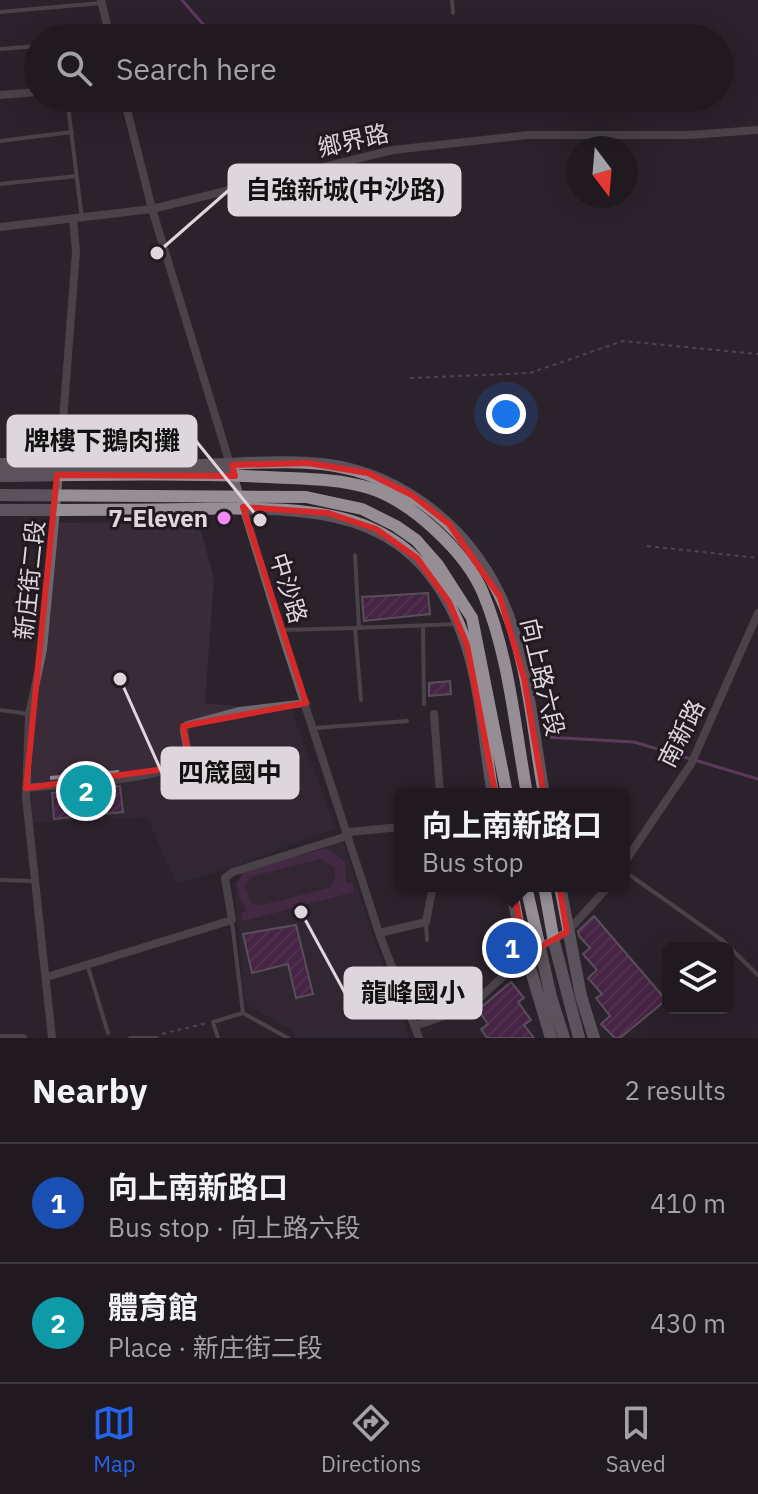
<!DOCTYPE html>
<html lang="en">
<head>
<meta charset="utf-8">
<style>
	:root { --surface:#201a20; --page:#2d272d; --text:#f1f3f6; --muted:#a2a1a5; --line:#3d383e; --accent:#2563eb }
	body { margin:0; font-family:"IBM Plex Sans","Noto Sans TC",sans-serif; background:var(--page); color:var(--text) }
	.controls { position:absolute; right:24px; bottom:24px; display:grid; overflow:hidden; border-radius:12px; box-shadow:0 8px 32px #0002 }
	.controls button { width:72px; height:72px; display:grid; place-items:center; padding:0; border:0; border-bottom:2px solid var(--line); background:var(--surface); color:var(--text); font:40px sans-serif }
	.compass { position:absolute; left:566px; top:136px; width:72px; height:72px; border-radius:50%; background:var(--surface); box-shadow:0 8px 32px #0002; rotate:164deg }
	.you { position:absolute; left:506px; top:414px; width:28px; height:28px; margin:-20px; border:6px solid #fff; border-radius:50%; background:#1a73e8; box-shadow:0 0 0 12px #1a73e833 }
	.badge { display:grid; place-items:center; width:52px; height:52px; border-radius:50%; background:var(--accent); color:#fff; font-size:26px; font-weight:700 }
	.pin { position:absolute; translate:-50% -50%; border:4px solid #fff; box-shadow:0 2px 8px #0006 }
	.popup { position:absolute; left:394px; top:788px; width:236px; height:104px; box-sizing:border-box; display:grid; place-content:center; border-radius:12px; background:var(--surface); filter:drop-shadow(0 2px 6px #0005); font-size:26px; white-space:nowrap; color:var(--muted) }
	.popup b { font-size:30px; color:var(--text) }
	.popup::after { content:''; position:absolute; left:50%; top:100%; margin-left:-16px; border:16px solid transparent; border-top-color:var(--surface) }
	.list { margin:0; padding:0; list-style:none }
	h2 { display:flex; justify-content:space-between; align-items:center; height:104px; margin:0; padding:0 32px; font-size:34px }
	h2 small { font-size:26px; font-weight:400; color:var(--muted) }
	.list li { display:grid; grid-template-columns:52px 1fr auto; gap:24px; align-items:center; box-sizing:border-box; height:120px; padding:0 32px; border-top:2px solid var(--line) }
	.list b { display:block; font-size:30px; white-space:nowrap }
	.list p { margin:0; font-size:26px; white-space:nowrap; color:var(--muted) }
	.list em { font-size:26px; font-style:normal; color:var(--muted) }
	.icon { flex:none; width:44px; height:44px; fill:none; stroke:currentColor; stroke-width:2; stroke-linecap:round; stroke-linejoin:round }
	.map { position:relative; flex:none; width:758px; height:1038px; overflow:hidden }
	.search { position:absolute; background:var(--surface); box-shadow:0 8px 32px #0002; left:24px; right:24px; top:24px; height:88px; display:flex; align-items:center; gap:20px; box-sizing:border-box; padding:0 28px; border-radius:44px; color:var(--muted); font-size:30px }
	.sheet { height:344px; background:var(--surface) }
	nav { display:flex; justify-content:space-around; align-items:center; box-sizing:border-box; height:112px; border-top:2px solid var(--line); background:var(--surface); font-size:22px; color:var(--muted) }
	nav a { display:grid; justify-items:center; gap:4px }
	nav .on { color:var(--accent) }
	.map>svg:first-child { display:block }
	.built { fill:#392b38 }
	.green { fill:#613261; fill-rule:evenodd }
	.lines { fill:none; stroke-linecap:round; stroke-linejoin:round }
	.stream { stroke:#9a5699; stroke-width:3 }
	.building { fill:url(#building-hatch); stroke:#8e838e; stroke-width:2 }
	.path { stroke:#766e76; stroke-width:2; stroke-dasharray:4 4; stroke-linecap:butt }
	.lane { stroke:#6d686d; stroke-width:4 }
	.street { stroke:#6d686d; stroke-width:8 }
	.secondary { stroke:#958e95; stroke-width:12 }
	.marked { fill:none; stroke:#d62828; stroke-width:6; stroke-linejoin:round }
	.poi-dot { fill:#f38af1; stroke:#221921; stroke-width:3 }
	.labels { text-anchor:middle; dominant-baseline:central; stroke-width:6; stroke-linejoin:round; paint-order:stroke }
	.street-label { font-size:24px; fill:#ddd6dc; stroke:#221921 }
	.poi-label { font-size:24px; font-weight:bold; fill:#ddd6dc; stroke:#221921; text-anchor:end }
	.leader { fill:none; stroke:#ddd6dc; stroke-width:3 }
	.callout-dot { fill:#ddd6dc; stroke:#221921; stroke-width:3 }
	.callout { fill:#ddd6dc; stroke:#ddd6dc; stroke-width:3 }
	.callout-label { font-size:26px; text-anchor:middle; font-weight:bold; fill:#111 }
</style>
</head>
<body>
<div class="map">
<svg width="758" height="1038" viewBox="0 0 758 1038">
	<defs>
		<pattern id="building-hatch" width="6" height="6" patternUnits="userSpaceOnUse" patternTransform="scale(2)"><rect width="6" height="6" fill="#672667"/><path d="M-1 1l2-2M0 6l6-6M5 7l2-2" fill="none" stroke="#7c457c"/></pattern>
	</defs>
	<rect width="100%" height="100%" fill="#2b222b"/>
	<!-- built -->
	<path class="built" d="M198 521 214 578 205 703 247 707 289 705 336 828 225 870 176 883 147 817 30 823 31 717 36 656 57 523Z
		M343 841 374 940 409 1038H297L291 1030 245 1004 234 883Z"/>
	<!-- green -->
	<path class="green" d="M326 848 345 862 346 883 352 882 354 892 243 921 241 913 247 910 240 899 237 883 244 871ZM321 859 335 868V878L329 888 258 906 251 902 245 886 250 877Z"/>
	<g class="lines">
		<!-- stream -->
		<path class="stream" d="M182 0 215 38
			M545 737 634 742 758 779"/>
	</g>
	<!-- building -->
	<path class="building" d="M428 593 430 614 364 621 362 597Z
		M450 681 451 694 429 696V683Z
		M119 771 112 773 51 779V777Z
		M120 786 123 812 54 819 52 793Z
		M594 916 666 1000 620 1038H615L601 1024 610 1016 596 998 602 994 588 978 597 970 583 954 590 948 579 936 578 931Z
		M296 925 313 994 296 998 288 964 252 973 243 934Z
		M511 982 524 998 518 1002 531 1020 524 1025 534 1038H487L481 1029 488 1024 478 1010Z"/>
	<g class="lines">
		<!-- path -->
		<path class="path" d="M410 378 530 373 623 341 758 354
			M647 546 758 558
			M162 1034 207 1023"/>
		<!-- lane -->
		<path class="lane" d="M452 0 453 13
			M0 12 101 3
			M0 49 38 46
			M67 98 82 219
			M0 141 72 132
			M0 184 77 176
			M355 555 359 628
			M423 626 424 704
			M355 628 457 624
			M283 630 355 628 361 700
			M0 710 29 714
			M315 728 407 721
			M624 871 722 940 758 975
			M0 880 32 881
			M426 924 427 940
			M88 967 108 1033
			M401 986 448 972
			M243 1013 288 1038
			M130 1038H157
			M218 1038 213 1022 243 1013 232 922"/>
		<!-- street -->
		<path class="street" d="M101 0 110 38
			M0 95 38 92
			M124 98 152 209 281 631 379 933 419 1038
			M0 227 152 209 393 150 528 135H689L758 130
			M434 714 440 794
			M26 788C60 785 169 781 189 757L184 730 187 725 239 711 306 703
			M624 863 691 764 758 613
			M379 933 426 922 433 886
			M47 977 232 920 225 878 233 872 344 837 349 832 400 827
			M415 1026 470 1007 526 955 567 932 609 886
			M0 1038H23
			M52 1038 26 797 29 714 43 650 56 510 76 252 73 219"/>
		<!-- secondary -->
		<path class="secondary" d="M0 464C65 463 129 465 194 465 232 465 271 460 309 463 391 467 463 520 499 594 528 654 532 729 544 794
			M0 476C89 475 178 473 267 477 301 479 337 478 369 488 411 501 466 552 483 593 509 655 515 728 527 794
			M0 495 306 497 362 509 396 526 416 540 438 565 472 618 507 794
			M0 510C63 510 126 510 189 509 302 508 405 500 458 622 481 674 483 738 493 794
			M511 886 520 934 551 1038
			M526 886 551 997 564 1038
			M544 886 554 942 579 1038
			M560 886 581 996 594 1038"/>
	</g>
	<!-- marked area -->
	<path d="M0 0H758V1038H0ZM308 463 368 473 412 495 449 524 500 597 524 678 567 932 526 955 467 645 449 602 417 558 376 529 328 513 243 507 306 703 183 726 189 757 172 768 26 788 57 475 235 476 232 465Z" fill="#2b222b" fill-opacity=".55" fill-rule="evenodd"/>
	<path class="marked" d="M308 463 368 473 412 495 449 524 500 597 524 678 567 932 526 955 467 645 449 602 417 558 376 529 328 513 243 507 306 703 183 726 189 757 172 768 26 788 57 475 235 476 232 465Z"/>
	<!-- markers -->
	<circle class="poi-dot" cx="224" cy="518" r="8"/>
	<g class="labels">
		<!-- street labels -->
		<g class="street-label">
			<text transform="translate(353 140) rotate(-13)">鄉界路</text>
			<text transform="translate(29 580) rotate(-84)">新庄街二段</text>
			<text transform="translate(289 588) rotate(73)">中沙路</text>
			<text transform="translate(543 677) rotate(77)">向上路六段</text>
			<text transform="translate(681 733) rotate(-63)">南新路</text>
		</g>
		<!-- poi labels -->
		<g class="poi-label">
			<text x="208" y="518">7-Eleven</text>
		</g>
	</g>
	<!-- callouts -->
	<path class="leader" d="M157 253L229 190M260 520L196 441M120 679L162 773M301 912L345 993"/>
	<g class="callout-dot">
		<circle cx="157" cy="253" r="8"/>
		<circle cx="260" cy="520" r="8"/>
		<circle cx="120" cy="679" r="8"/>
		<circle cx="301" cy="912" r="8"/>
	</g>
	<g class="callout">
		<rect x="229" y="165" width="231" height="50" rx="8"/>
		<rect x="8" y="416" width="188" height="50" rx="8"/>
		<rect x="162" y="748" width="136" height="50" rx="8"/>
		<rect x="345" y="968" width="136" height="50" rx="8"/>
	</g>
	<g class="callout-label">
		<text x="345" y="199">自強新城(中沙路)</text>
		<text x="102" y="450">牌樓下鵝肉攤</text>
		<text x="230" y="782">四箴國中</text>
		<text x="413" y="1002">龍峰國小</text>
	</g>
</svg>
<div class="controls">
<button><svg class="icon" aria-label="layers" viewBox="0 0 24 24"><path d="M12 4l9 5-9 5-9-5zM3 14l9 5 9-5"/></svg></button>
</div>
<svg class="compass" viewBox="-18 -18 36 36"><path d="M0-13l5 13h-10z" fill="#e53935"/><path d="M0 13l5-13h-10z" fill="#a2a1a5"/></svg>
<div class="you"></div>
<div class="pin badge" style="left:512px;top:948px;background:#1a4fb4">1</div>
<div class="popup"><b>向上南新路口</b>Bus stop</div>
<div class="pin badge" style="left:86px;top:791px;background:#0f9aa8">2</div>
<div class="search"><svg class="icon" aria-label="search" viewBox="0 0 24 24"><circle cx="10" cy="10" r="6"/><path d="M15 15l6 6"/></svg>Search here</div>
</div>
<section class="sheet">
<h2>Nearby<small>2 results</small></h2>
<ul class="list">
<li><span class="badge" style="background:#1a4fb4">1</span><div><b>向上南新路口</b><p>Bus stop · 向上路六段</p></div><em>410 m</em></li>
<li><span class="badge" style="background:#0f9aa8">2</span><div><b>體育館</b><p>Place · 新庄街二段</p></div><em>430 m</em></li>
</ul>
</section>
<nav>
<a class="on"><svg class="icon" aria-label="map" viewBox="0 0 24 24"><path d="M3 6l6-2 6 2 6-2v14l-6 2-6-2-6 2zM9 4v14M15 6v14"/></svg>Map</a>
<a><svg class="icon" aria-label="directions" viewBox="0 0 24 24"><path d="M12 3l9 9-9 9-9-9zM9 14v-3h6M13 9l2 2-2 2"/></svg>Directions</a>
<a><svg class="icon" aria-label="saved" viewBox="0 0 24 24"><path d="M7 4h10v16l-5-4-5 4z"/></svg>Saved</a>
</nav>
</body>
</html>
